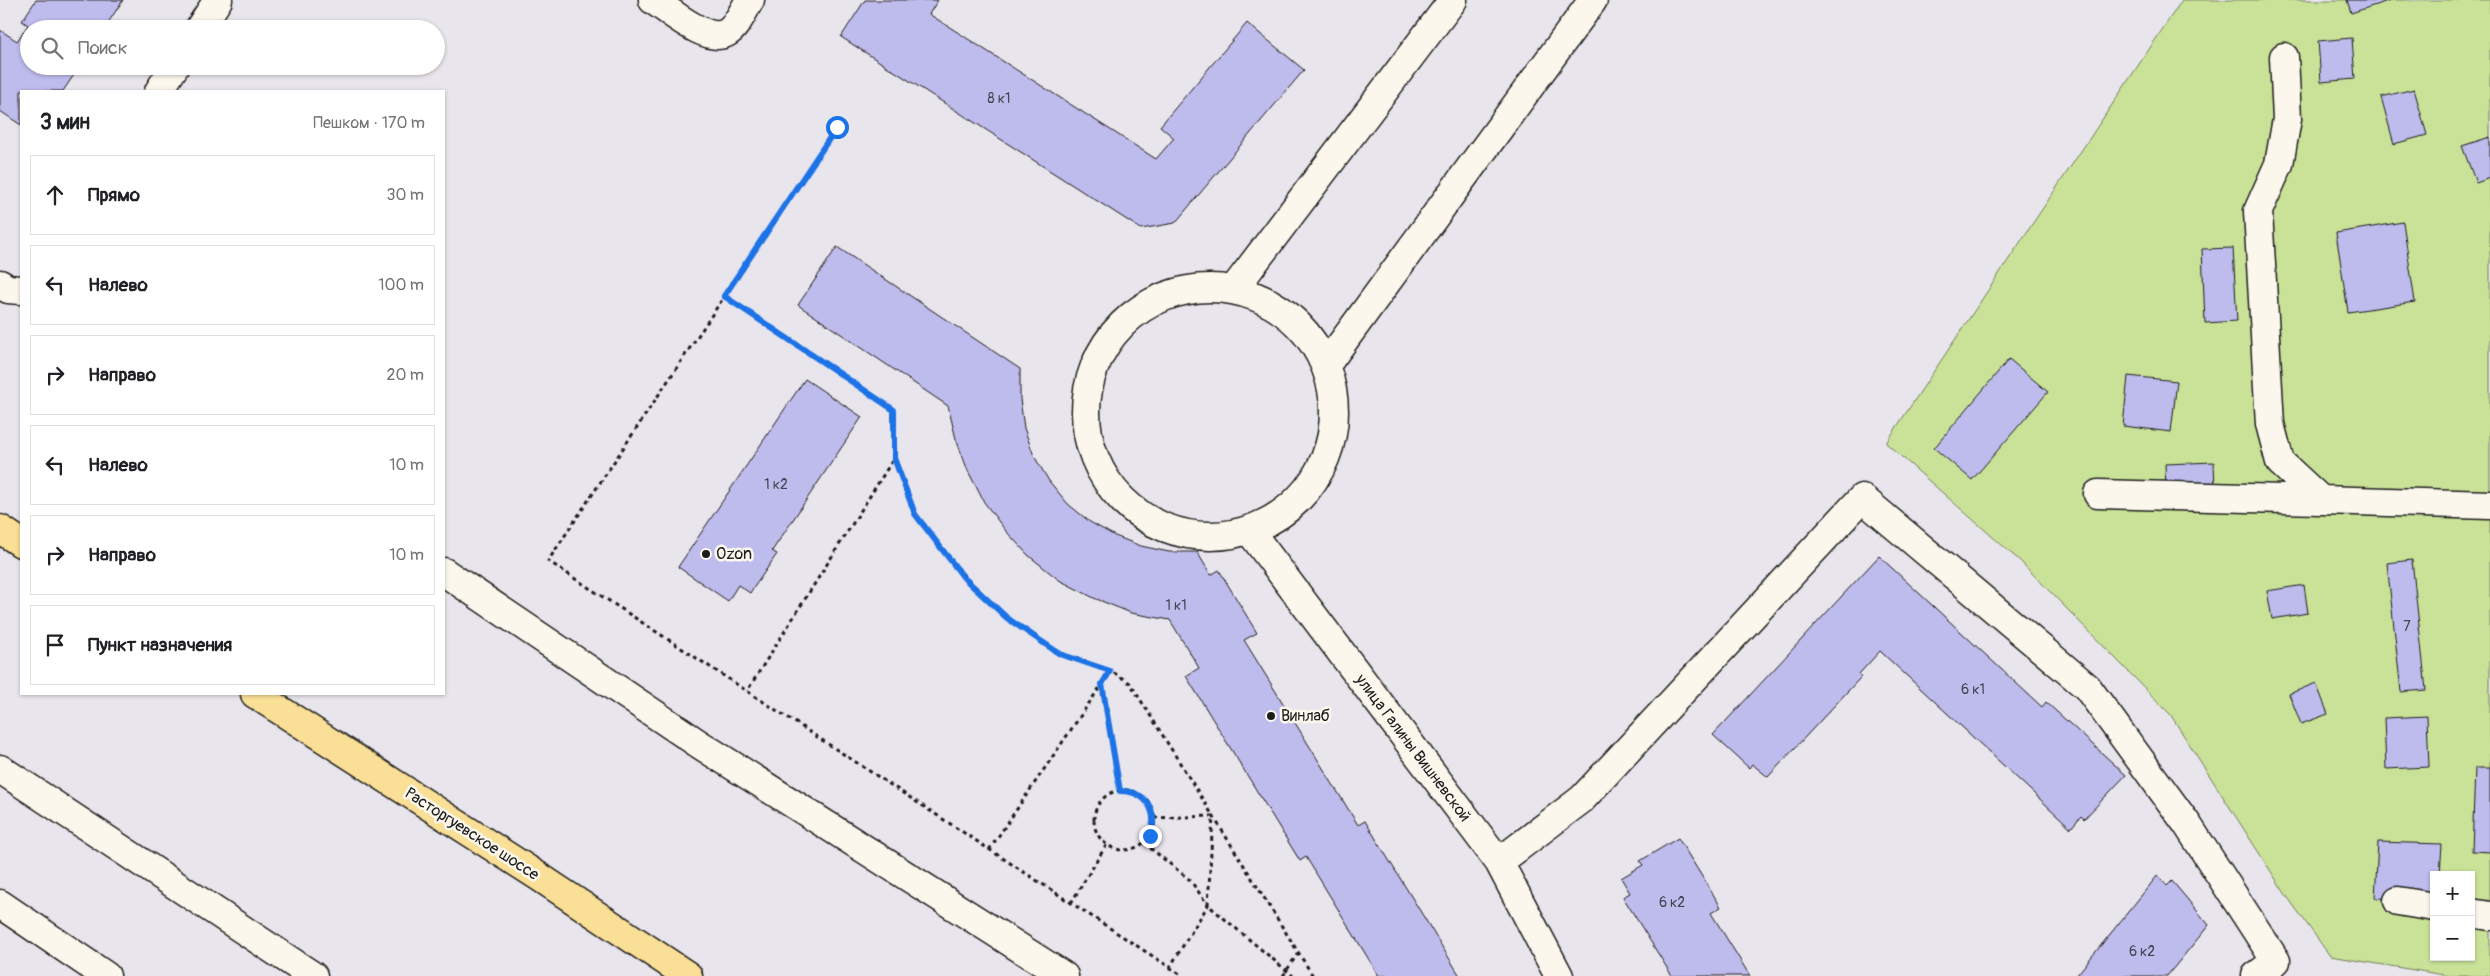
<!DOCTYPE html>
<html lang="ru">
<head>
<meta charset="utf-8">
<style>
	:root { --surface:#fff; --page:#f2f2f2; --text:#202124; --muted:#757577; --line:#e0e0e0 }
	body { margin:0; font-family:Pangolin,sans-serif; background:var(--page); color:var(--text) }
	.controls { position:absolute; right:15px; bottom:15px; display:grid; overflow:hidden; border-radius:0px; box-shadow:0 1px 4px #0004 }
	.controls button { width:45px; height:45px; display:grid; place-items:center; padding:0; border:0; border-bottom:1px solid var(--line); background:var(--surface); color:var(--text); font:25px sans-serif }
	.stop { position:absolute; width:15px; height:15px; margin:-11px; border:4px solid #1a73e8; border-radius:50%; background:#fff }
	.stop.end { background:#1a73e8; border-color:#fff; box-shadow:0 1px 5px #0008 }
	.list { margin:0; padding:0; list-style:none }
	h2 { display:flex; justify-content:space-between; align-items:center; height:65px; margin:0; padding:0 20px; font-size:21px }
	h2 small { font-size:16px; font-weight:400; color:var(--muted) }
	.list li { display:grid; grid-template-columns:32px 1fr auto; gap:15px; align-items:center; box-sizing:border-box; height:80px; margin:0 10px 10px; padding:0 10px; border:1px solid var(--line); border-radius:0px }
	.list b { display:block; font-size:19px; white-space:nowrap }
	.list em { font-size:16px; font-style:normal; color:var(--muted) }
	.icon { flex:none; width:28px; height:28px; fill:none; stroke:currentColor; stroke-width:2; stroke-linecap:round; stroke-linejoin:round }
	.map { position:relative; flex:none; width:2490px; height:976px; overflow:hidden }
	.search { position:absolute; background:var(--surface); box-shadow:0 1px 4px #0004; left:20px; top:20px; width:425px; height:55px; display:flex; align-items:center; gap:12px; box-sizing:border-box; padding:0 18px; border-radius:28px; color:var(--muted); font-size:19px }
	.panel { position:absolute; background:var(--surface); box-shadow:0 1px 4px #0004; left:20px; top:90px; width:425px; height:605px; border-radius:0px }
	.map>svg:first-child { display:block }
	.green { fill:#c9e298; stroke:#727f5a; fill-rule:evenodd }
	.building { fill:#bebbed; stroke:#1c1c1c }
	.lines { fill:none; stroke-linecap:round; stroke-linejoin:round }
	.minor-casing { stroke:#1c1c1c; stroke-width:31 }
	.major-casing { stroke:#1c1c1c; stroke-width:31 }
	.path { stroke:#1c1c1c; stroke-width:3; stroke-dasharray:4 4; stroke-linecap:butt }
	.minor { stroke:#fbf7ec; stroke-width:28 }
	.major { stroke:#fadf96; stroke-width:28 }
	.route { stroke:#1a73e8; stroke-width:6 }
	.poi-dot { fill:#1c1c1c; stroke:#fbf7ec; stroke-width:2 }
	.labels { text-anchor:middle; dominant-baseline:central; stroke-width:5; stroke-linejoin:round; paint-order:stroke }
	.number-label { font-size:14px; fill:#444450 }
	.poi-label { font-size:16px; fill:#1c1c1c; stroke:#fbf7ec; text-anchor:start }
	.street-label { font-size:16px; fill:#1c1c1c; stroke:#fbf7ec }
</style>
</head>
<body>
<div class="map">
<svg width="2490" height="976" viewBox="0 0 2490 976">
	<rect width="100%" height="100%" fill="#e9e5ec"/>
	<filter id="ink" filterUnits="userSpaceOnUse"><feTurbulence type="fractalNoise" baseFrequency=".02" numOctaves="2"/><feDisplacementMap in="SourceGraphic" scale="10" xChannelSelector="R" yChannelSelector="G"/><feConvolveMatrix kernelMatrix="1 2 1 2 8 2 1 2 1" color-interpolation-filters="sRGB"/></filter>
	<g filter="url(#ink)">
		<!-- green -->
		<path class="green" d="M2182 0H2490V976H2450L2330 956 2286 895 2170 714 2020 561 1886 443ZM2434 875H2471V957H2434Z"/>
		<!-- building -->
		<path class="building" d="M36 0H123L104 29H29V66H80L63 91H21V125L0 111V30L17 41 28 25 22 21Z
			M865 0H938L929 14 1156 159 1174 138 1160 126 1247 23 1304 70 1175 223 1141 229 841 37Z
			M2347 0H2391L2351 13Z
			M2352 38 2355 79 2321 82 2318 41Z
			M2414 89 2427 135 2394 144 2381 97Z
			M2490 137V178L2476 183 2462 146Z
			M2403 222 2415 302 2348 312 2336 233Z
			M837 247 1020 369V399L1024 428 1034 456 1049 481 1068 504 1090 522 1115 536 1141 546 1169 552H1197L1211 575 1219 570 1257 633 1244 640 1358 825 1365 821 1460 976H1379L1306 857 1300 861 1186 676 1199 668 1170 620 1131 613 1094 598 1059 580 1028 555 1005 530 984 502 968 471 956 439 948 406 798 305Z
			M2233 248 2237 321 2205 323 2202 249Z
			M2009 359 2048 392 1972 480 1934 448Z
			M2128 376 2177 381 2171 432 2123 426Z
			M805 379 862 417 772 551 777 554 750 593 738 585 728 601 678 567Z
			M2214 462 2215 488 2166 491 2165 464Z
			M1879 556 2042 707 2046 702 2126 775 2084 819 2081 816 2071 828 1880 651 1859 674 1861 677 1768 777 1752 764 1749 768 1713 735Z
			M2412 560 2426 690 2401 692 2387 563Z
			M2304 585 2308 613 2272 619 2267 591Z
			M2316 683 2328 714 2301 724 2289 694Z
			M2427 716 2429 767 2386 769 2384 718Z
			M2475 768H2490V852L2472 851Z
			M1678 838 1721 907 1711 913 1750 976H1672L1623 897 1630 893 1621 878 1643 865 1640 861Z
			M2378 842 2442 844 2440 875H2434V900L2375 898Z
			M2158 875 2167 886 2172 881 2209 925 2167 976H2076Z"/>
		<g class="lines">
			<defs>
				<path id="minor" d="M653 0C670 11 709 45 728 32 737 26 744 9 750 0
					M199 29 218 0
					M2284 57 2287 119 2279 164 2258 211 2270 424 2280 462 2321 500 2490 505
					M159 91 175 66
					M0 284 8 289 21 290
					M1086 412a124 124 0 1 1 248 0a124 124 0 1 1-248 0Z
					M1234 289 1453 0
					M1326 365 1593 0
					M2098 494 2321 500
					M1249 530 1499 862 1559 976
					M444 572 699 744 1064 976
					M0 769 313 976
					M1499 862 1582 799 1862 498 2087 687 2187 824 2276 961 2256 976
					M2398 901 2434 907
					M0 904 106 976
					M2471 913 2490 916"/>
				<path id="major" d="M0 529 21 543
					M255 694 538 876 688 976"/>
			</defs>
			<!-- minor casing -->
			<use href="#minor" class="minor-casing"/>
			<!-- major casing -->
			<use href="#major" class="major-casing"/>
			<!-- path -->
			<path class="path" d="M837 127 548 561 1183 976
				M724 296 894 410V458L747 691
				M894 458 915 514 965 578 1007 618 1060 654 1111 671 1130 683 1313 976
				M1102 685 1120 791
				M1094 820a30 30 0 1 1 60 0a30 30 0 1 1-60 0Z
				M1154 818 1213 816 1208 905 1293 976
				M1144 843 1190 880 1208 905 1170 967
				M989 850 1111 671
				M1071 903 1107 844
				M1283 976 1298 953"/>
			<!-- minor -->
			<use href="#minor" class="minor"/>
			<!-- major -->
			<use href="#major" class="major"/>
		</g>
	</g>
	<g class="lines" filter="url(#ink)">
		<!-- route -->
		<path class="route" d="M837 127 724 296 894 410V458L915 514 964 578 1007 618 1060 654 1110 671 1102 684 1120 791C1147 791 1159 812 1150 836"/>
	</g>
	<!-- markers -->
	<g class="poi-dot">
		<circle cx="706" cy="554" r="5"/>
		<circle cx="1271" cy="716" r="5"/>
	</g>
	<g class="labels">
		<!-- number labels -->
		<g class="number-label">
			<text x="999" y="98">8 к1</text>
			<text x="776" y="484">1 к2</text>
			<text x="1176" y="605">1 к1</text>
			<text x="2407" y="626">7</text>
			<text x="1973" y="689">6 к1</text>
			<text x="1672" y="902">6 к2</text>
			<text x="2142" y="951">6 к2</text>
		</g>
		<!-- poi labels -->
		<g class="poi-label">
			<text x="716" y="554">Ozon</text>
			<text x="1281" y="716">Винлаб</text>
		</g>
		<!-- street labels -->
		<g class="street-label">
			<text transform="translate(1413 748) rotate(53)">улица Галины Вишневской</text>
			<text transform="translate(472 834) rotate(33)">Расторгуевское шоссе</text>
		</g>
	</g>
</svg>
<div class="controls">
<button>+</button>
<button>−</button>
</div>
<div class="stop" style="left:837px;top:127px"></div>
<div class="stop end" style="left:1150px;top:836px"></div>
<div class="search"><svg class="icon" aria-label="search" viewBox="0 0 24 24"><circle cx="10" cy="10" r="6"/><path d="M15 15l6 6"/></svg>Поиск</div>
<section class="panel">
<h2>3 мин<small>Пешком · 170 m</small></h2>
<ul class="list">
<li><svg class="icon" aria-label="ahead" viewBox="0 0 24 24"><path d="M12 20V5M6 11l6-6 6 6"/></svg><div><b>Прямо</b></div><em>30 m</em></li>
<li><svg class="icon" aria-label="left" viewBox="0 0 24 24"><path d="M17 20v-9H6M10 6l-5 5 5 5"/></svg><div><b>Налево</b></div><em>100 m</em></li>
<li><svg class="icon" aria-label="right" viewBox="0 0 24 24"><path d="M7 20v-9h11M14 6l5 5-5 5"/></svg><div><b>Направо</b></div><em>20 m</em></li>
<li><svg class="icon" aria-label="left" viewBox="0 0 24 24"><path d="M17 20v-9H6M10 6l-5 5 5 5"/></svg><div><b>Налево</b></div><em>10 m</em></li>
<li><svg class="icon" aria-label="right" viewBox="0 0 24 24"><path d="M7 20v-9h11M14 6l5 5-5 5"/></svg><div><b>Направо</b></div><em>10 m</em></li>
<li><svg class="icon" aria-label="arrive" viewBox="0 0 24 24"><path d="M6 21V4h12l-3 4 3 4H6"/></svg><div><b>Пункт назначения</b></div></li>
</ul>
</section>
</div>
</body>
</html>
